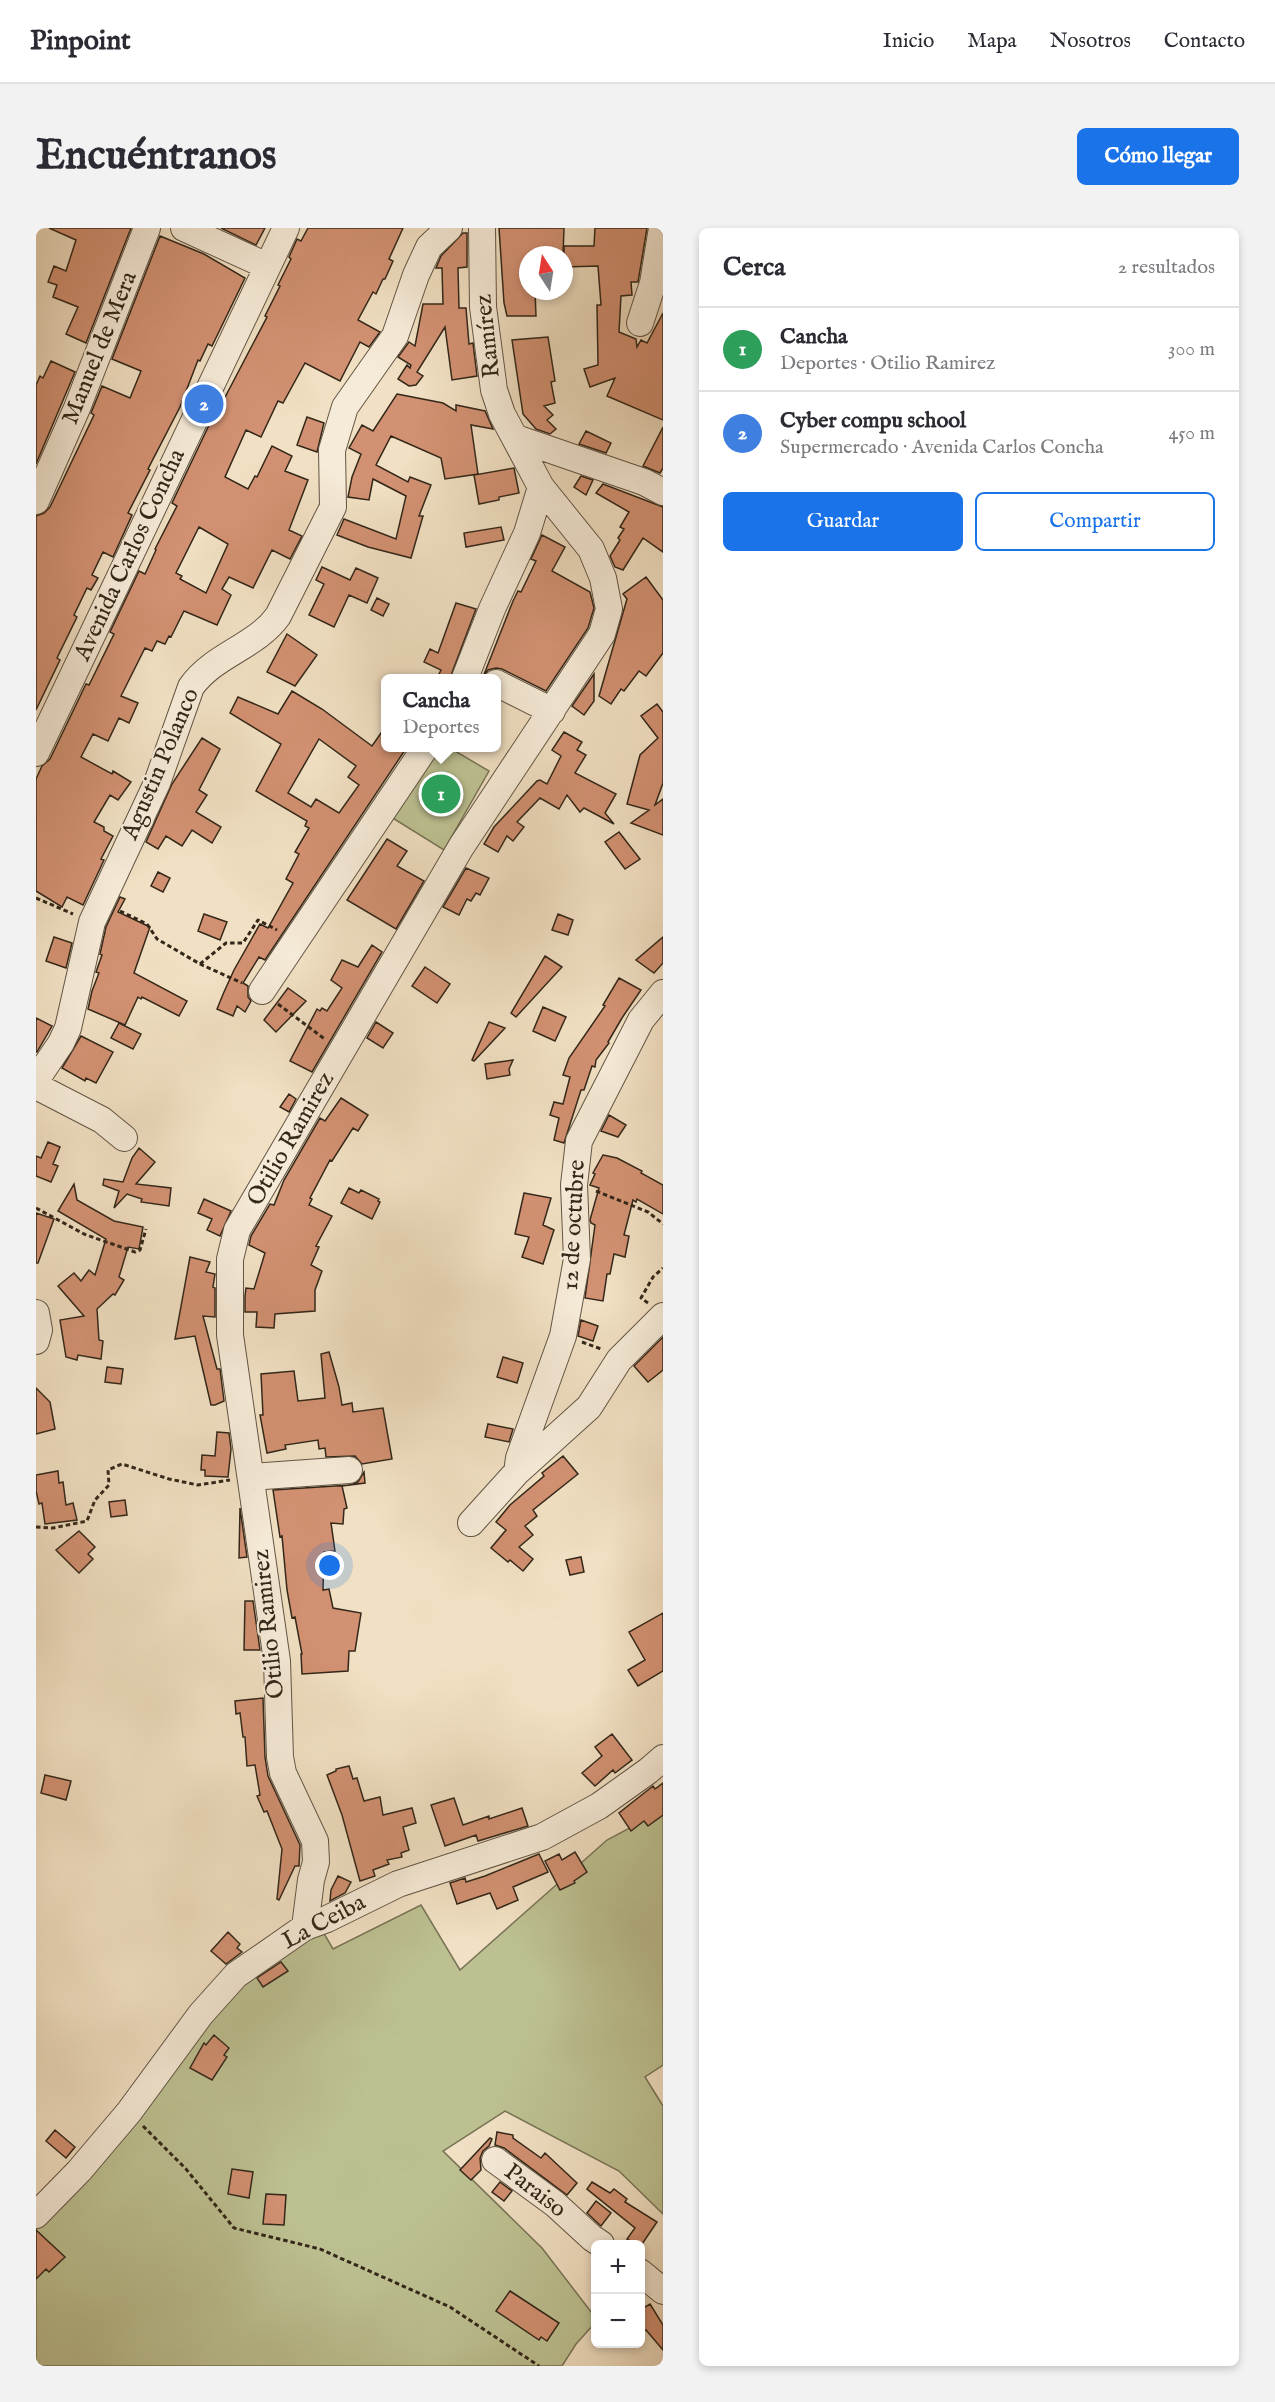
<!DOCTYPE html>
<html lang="es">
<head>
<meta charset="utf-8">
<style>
	:root { --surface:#fff; --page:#f2f2f3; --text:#2b2b33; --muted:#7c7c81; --line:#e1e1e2; --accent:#1a73e8 }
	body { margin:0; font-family:"IM FELL English",serif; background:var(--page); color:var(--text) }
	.controls { position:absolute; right:18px; bottom:18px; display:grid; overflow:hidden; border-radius:9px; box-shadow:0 3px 9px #0003 }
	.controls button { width:54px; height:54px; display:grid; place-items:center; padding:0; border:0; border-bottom:2px solid var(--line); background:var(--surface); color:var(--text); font:30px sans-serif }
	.compass { position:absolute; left:483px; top:18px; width:54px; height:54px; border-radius:50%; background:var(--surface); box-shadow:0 3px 9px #0003; rotate:348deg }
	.you { position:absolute; left:294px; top:1338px; width:21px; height:21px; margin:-15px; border:4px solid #fff; border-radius:50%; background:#1a73e8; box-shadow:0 0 0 9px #1a73e833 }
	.badge { display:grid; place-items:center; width:39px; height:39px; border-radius:50%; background:var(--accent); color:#fff; font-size:20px; font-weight:700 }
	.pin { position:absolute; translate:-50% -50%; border:3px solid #fff; box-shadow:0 2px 6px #0006 }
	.popup { position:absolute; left:345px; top:446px; width:120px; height:78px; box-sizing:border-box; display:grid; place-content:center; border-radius:9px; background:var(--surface); filter:drop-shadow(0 2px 4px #0005); font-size:20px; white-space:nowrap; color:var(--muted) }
	.popup b { font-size:22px; color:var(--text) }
	.popup::after { content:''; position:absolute; left:50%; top:100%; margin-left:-12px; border:12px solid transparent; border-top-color:var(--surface) }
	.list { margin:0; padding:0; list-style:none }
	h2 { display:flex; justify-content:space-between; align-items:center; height:78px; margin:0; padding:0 24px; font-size:26px }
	h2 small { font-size:20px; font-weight:400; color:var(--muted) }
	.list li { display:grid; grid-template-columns:39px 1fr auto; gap:18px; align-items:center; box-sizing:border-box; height:84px; padding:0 24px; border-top:2px solid var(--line) }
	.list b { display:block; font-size:22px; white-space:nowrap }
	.list p { margin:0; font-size:20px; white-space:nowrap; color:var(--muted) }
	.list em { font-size:20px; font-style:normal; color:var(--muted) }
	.actions { display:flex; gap:12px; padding:18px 24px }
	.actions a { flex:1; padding:14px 0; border:2px solid var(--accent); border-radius:9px; text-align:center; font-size:21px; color:var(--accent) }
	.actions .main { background:var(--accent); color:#fff }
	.map { position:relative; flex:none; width:627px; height:2138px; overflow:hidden; border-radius:9px }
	header { display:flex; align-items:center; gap:36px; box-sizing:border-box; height:84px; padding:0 30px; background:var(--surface); border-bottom:2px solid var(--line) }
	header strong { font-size:28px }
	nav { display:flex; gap:33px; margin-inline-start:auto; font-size:21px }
	.intro { display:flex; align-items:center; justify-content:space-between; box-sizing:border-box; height:144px; padding:0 36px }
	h1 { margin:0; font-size:42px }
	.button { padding:15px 27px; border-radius:9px; background:var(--accent); color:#fff; font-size:21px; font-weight:700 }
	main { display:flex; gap:36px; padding:0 36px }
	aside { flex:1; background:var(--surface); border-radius:9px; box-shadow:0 3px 9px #0003 }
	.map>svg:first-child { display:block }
	.green { fill:#bdc192; stroke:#787456; stroke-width:1.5 }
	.building { fill:#d29172; stroke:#332719; stroke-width:1.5; fill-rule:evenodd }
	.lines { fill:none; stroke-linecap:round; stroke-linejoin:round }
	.minor-casing { stroke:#625544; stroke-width:28 }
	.path { stroke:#332719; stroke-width:3; stroke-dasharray:4.5 3; stroke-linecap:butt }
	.minor { stroke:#f6ebd8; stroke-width:26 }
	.labels { text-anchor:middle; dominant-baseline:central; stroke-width:4.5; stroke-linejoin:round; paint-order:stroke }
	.street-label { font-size:24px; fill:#332719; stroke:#f6ebd8 }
</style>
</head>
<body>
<header>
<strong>Pinpoint</strong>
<nav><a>Inicio</a><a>Mapa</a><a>Nosotros</a><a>Contacto</a></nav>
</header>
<div class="intro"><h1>Encuéntranos</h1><a class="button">Cómo llegar</a></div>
<main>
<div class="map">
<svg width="627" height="2138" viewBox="0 0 627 2138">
	<rect width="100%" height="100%" fill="#f1e0c3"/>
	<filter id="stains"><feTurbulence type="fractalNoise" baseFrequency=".00333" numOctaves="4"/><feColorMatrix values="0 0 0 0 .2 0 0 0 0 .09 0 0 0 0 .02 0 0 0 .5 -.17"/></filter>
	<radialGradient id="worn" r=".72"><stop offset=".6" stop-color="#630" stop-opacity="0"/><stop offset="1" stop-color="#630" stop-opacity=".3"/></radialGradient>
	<!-- green -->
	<path class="green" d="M402 520H414L453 543 408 622 355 589Z
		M627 1582V1837L609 1849 627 1878V1986L583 1943 469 1883 407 1923 506 2020 559 2089V2095L540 2116 526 2138H0V1989L188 1759 279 1690 297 1721 385 1677 424 1742 571 1612Z"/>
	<!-- building -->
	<path class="building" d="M13 0H95L50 115 30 106 42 79 17 69 21 57 12 54 18 38 30 43 40 12Z
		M185 0H229L220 17Z
		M272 0H367L353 31 357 33 349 51H347L340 66 337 64 322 92 344 104 333 119 324 114 304 153 269 135 247 175 242 173 225 209 210 202 189 249 212 261 219 248 221 249 236 218 256 228 249 243 272 252 253 302 266 308 254 331 236 322 217 360 193 349 186 361 195 367 181 397 148 383 135 409 133 408 129 416 121 413 116 423 109 420 85 468 102 475 93 495 83 490 72 513 57 506 45 529 76 546 77 543 95 554 82 572 74 567 58 594 68 599V603L77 608 65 631 68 632 47 677 31 669 26 679 0 663V551L6 538 14 531 50 456 53 457 78 406 74 404 103 343 109 346 120 322 119 321 141 278 136 275 185 172 187 173 231 89 229 88 244 58 242 57 255 31 253 29 261 11 265 13ZM163 299 192 316 170 365 144 351 146 348 140 345Z
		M463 0H528L527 27H492V63H499L500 88H471L468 75Z
		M559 0H611L602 54H595L596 67 585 68 583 104 600 111 601 119 605 112 611 115 627 85V192L571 168 579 150 554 159 548 141 562 137 561 77H565L562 38 528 39V18H558Z
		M427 5H431V39L422 40 423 80H430L433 116 437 115 441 148 416 152 409 99 381 144 387 148 380 157 373 158 362 151 371 137 374 140 375 137 362 129 373 114 379 118 387 76H407L406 40H400L405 28Z
		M124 8 168 26 209 50 176 118 172 116 164 133 162 132 144 179 112 241 114 242 92 285 96 287 77 329 67 324 56 347 62 350 55 362 51 360 38 387 41 389 21 430 24 432 0 482V288L8 285 14 279 58 187 55 185 66 158 94 170 105 143 76 131Z
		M512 109 519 153 515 154 519 175 508 178 517 187 511 192 520 201 514 206 500 201 487 186 476 112Z
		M15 133 39 144 0 236V157L4 148 7 150Z
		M361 166 407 175 420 183V177L449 183 457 201 435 197 442 246 409 251 405 230 355 208 340 237 372 254 374 249 395 257 383 288H387L375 330 332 319 301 307 308 291 360 311 370 268 337 251 333 272 312 269 316 249 325 226 313 220 326 197 337 203Z
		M271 189 288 195 281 224 261 217Z
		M627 199V240L624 245 607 238Z
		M550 203 575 215 570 225 543 216Z
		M478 240 483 265 463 269V272L443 276 438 247Z
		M545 248 557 252 550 267 538 259Z
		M567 256 627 279V324L607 310 587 342 579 339 574 328 584 312 582 310 588 301 584 299 593 284 560 265Z
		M465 299 468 312 430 319 428 305Z
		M506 307 529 319 516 343 554 364 558 380 552 400 510 463 466 441 460 440 452 442 447 449 477 373 482 363 485 364 500 333 495 331Z
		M286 339 314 352 320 340 342 350 331 375 313 367 298 399 273 387 288 356 280 352Z
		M610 349 627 372V425L610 448 603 443 588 463 585 461 575 476 563 468 591 371 587 366Z
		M341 370 353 376 347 388 335 382Z
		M420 375 440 381 414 450H401L405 442 388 434 394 421 402 425Z
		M251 406 281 427 259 458 231 444Z
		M558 446V473L548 487 536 478Z
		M256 463 286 481 336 518 350 498V519H371L229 732 223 729 207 755 212 758V769L215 773 209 784 201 778 197 788 181 781 188 764 198 742 224 696 232 700 257 655 250 651 263 626 259 624 273 600 269 598 271 593 220 563 245 516 194 485 202 469 242 486ZM283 511 320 538 312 549 323 557 303 585 280 571 275 579 252 565Z
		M621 476 627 484V555L619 577 627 571V607L595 595 613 582 591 576 604 527 622 510 605 488Z
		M528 504 546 514 541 522 550 527 539 545 580 566 569 585 578 596 548 580 544 584 531 567 523 581 504 570 481 594 488 599 477 613 471 608 462 624 448 616 458 599 501 553 504 552 511 556 525 528 516 522Z
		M166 510 184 521 163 562 171 567 160 584 185 599 176 615 156 602 146 618 130 608 122 621 110 614 136 556Z
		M583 604 604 631 589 641 569 614Z
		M351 611 371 623 361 638 388 653 360 701 311 672Z
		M430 640 453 650 444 667 440 665 435 673 431 671 423 687 407 679Z
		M122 644 134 650 127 664 115 658Z
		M84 669 89 671 82 684 114 699 98 745 151 773 143 788 106 769 105 771 102 769 89 797 52 781 56 763 63 745 60 744 66 727 64 726 70 699Z
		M168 686 191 694 184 712 162 703Z
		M522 686 537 692 532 707 516 702Z
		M18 709 36 715 30 740 10 733Z
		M627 709V735L618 745 600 732Z
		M336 717 346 724 276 844 254 833 281 781 284 783 286 780 291 783 306 760 295 752 306 732 322 739Z
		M509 728 526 739 480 789 475 785Z
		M389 739 414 756 401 775 376 758Z
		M583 750 605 762 586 790 572 814 573 815 560 832 559 839 556 838 548 862H545L528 915 518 912 523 890 514 887 518 874 527 876 534 849 527 847 533 830 569 778 567 777Z
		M252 760 270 773 240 804 228 792Z
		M507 779 530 789 519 813 497 803Z
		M0 790 16 798 1 824H0Z
		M340 794 357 805 347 820 331 810Z
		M453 794 469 800 438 833 436 832Z
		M83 795 105 806 97 821 75 810Z
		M45 808 77 824 60 855 50 850 49 853 26 840Z
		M477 832 473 841 474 847 451 851 449 836Z
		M253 866 260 871 253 884 244 879Z
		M305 870 332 887 322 903 317 900 296 933 294 932 274 970 276 971 273 977 296 988 280 1018 283 1019 275 1037 286 1043 279 1062V1083L239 1086 238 1100 220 1099 221 1084H209V1068L210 1060 218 1061 229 1025 213 1017 215 1008 234 976 238 977 248 952 284 890 289 893Z
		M573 887 590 897 582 909 565 903Z
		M12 914 24 919 17 936 22 938 15 954 0 948V928L5 930Z
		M103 920 119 934 100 956 135 960 133 978 105 974 106 971 91 966 78 980 83 963 67 957 68 951 87 954 96 930Z
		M567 927 581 930 606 943 605 945 627 957V986L601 971 600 974 597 972 588 1007 593 1008 589 1029 578 1026 574 1046H571L567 1073 549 1070 559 997 555 995 554 992 563 960 554 957 559 946 557 945Z
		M38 956 41 972 78 993 107 999 103 1021 92 1019 83 1049 88 1052 79 1067 77 1066 61 1081 63 1112 67 1113 65 1131 42 1127 41 1132 30 1129 24 1092 48 1088 22 1058 38 1045 45 1053 53 1042 59 1047 70 1011 22 983Z
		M313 960 323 965 325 962 343 971 342 973 344 974 336 991 305 975Z
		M488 965 515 970 507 997 518 1002 507 1036 486 1029 493 1009 479 1006Z
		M168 971 195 983 184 1008 171 1002 176 991 162 985Z
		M0 985 18 991 2 1035H0Z
		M154 1029 174 1034 170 1044 179 1046 177 1059 179 1060V1089L167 1088 181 1141H184L188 1173 179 1177H175L159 1108 139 1111Z
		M545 1092 562 1098 557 1113 542 1108Z
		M627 1109V1142L612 1154 598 1138Z
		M293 1124 303 1159 306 1177 316 1175 317 1184 347 1180 356 1231 326 1236 319 1228 290 1229 289 1220 283 1221 282 1212 249 1217 250 1221 231 1225 224 1187H227L225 1146 258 1143 262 1173 289 1170 285 1126Z
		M467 1129 487 1135 481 1155 461 1149Z
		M71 1139 87 1141 85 1156 69 1154Z
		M0 1160 14 1174 19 1201 0 1206Z
		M452 1196 477 1201 473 1214 449 1209Z
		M181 1204 193 1205 195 1221 192 1249 169 1248V1242H165L166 1227 179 1228Z
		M527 1228 542 1246 497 1282 501 1288 489 1298 497 1307 483 1319 497 1331 487 1343 474 1332 472 1334 455 1320 470 1302 460 1294 474 1277 508 1248 506 1245Z
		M22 1243 23 1255 27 1254 30 1277 37 1275 41 1292 9 1296 6 1275 3 1276 0 1263V1247Z
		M328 1244 329 1255 306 1258 311 1280 308 1281 307 1296 295 1295 299 1323 288 1324 287 1362 293 1361 297 1380 325 1385 319 1423H313L312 1443 266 1446 265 1426H266L259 1389 256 1390 251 1362 246 1308 244 1309 237 1262 315 1257 322 1254Z
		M89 1272 91 1287 75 1289 73 1274Z
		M204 1280 211 1329 203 1330Z
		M43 1303 59 1319 52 1326 57 1331 43 1345 20 1322Z
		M545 1329 548 1344 534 1347 530 1332Z
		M209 1373H217L224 1422H208Z
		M627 1385V1443L602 1458 592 1442 609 1432 593 1404Z
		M227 1470 229 1529 232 1548 264 1617 263 1638H259L243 1672 241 1671 246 1621 231 1583 228 1584 221 1568 224 1567 219 1537 211 1538 209 1509H207L204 1485 200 1486 199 1473Z
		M576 1506 596 1532 579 1545 577 1542 559 1558 546 1545 566 1528 559 1519Z
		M313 1538 317 1551 321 1550 328 1573 344 1569 347 1587 376 1580 380 1595 367 1599 373 1622 365 1625 366 1629 351 1632 353 1636 337 1642 339 1648 324 1653 306 1587 291 1547 300 1543V1541Z
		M9 1547 35 1553 30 1572 5 1565Z
		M627 1555V1587L612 1598 608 1593 595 1603 583 1585 617 1558 619 1561Z
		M418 1570 427 1597 453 1588V1591L486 1580 492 1598 442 1613 440 1607 409 1618 395 1577Z
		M539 1624 551 1644 538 1653 539 1655 524 1662 509 1633 523 1626 526 1632Z
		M503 1626 512 1644 477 1659 482 1672 461 1681 454 1665 421 1676 414 1655 429 1650 430 1654 449 1648Z
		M302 1648 315 1654 309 1665 294 1673 295 1662Z
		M192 1704 204 1716 201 1720 206 1724 190 1736 175 1723Z
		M245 1734 252 1743 227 1759 221 1750Z
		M178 1807 193 1820 188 1827 191 1829 176 1852 154 1840 168 1815 170 1817Z
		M19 1902 39 1919 30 1930 10 1913Z
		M461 1904 477 1907V1910L505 1930 509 1925 541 1955 531 1967 468 1920 459 1917Z
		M454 1910 456 1911 453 1918 447 1923 444 1930 445 1942 435 1952 424 1942Z
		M196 1941 217 1944 213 1970 192 1966Z
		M464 1954 476 1963 468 1973 456 1964Z
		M556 1954 574 1965 578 1961 591 1971 589 1974 621 1994 604 2019V2016H599L591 2011 599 2000 551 1961Z
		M230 1966 250 1967 248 1997 227 1996Z
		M560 1973 575 1985 565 1998 551 1985Z
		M0 2002 29 2029 13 2044 10 2041 0 2051Z
		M474 2063 523 2095 511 2113 505 2109 503 2112 460 2083Z
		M614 2076 627 2097V2122L610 2102 604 2105V2082Z"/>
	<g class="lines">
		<defs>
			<path id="minor" d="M148 0 231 38
				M604 95 617 55 626 0
				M480 210 608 254 627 264
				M0 273 41 180 111 0
				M429 450 456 381 491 305 505 259
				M460 455 516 483
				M0 525 250 0
				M226 763 389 520
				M0 852 25 815 32 800 56 694 121 555 155 459C177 427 220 419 242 388L297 279 296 222 309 179 359 108 380 47 393 19 413 0
				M0 858 66 892 88 910
				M0 1085 3 1102 0 1113
				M481 1244 483 1230 527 1108 541 1031 538 957 543 913 605 792 627 765
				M215 1249 313 1242
				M435 1295 481 1244 553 1179 583 1132 627 1088
				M269 1699 275 1652 280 1634 279 1613 247 1545 244 1529 241 1433 194 1107V1031L201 1002 425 619 566 406 573 381 567 350 555 321 505 259 466 186 458 162 447 79 446 0
				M459 1932 519 1976 556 2010 565 2016
				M0 1987 43 1943 93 1884 165 1786 200 1747 269 1699 291 1691 362 1656 506 1609 563 1578 612 1543 627 1530
				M604 2044 627 2063"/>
		</defs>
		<!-- minor casing -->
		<use href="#minor" class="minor-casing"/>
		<!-- path -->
		<path class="path" d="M0 670 37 686
			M84 683 111 696 121 711 164 736 206 755
			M164 736 190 715H207L222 692 241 702
			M242 776 290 812
			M560 963 612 984 627 996
			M0 980 48 1006 99 1024 104 1022 110 1001
			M612 1075 605 1070 617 1049 627 1040
			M546 1114 565 1121
			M0 1299 17 1300 51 1293 59 1272 73 1257 72 1242 86 1236 133 1251 162 1257 194 1252
			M107 1898 150 1941 198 2000 284 2021 414 2079 503 2138"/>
		<!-- minor -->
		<use href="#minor" class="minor"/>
	</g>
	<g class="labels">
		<!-- street labels -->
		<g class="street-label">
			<text transform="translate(452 108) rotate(-96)">Ramírez</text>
			<text transform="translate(64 120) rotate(-68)">Manuel de Mera</text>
			<text transform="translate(94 327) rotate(-65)">Avenida Carlos Concha</text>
			<text transform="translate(125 536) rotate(-67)">Agustin Polanco</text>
			<text transform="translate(255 911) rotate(-60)">Otilio Ramirez</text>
			<text transform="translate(538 997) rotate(-87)">12 de octubre</text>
			<text transform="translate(233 1396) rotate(-96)">Otilio Ramirez</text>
			<text transform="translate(288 1694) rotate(-28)">La Ceiba</text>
			<text transform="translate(499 1963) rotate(38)">Paraiso</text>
		</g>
	</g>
	<rect width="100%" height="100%" filter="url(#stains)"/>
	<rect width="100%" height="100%" fill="url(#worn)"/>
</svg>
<div class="controls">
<button>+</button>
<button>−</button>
</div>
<svg class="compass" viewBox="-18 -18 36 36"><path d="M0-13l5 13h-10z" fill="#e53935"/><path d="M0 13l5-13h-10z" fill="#7c7c81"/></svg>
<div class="you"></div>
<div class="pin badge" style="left:405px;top:566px;background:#2e9e5b">1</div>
<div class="popup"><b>Cancha</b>Deportes</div>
<div class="pin badge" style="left:168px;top:176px;background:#3f7fe0">2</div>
</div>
<aside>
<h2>Cerca<small>2 resultados</small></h2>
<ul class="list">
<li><span class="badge" style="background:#2e9e5b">1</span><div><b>Cancha</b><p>Deportes · Otilio Ramirez</p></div><em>300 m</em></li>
<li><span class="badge" style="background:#3f7fe0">2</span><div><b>Cyber compu school</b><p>Supermercado · Avenida Carlos Concha</p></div><em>450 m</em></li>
</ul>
<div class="actions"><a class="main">Guardar</a><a>Compartir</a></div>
</aside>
</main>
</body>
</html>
